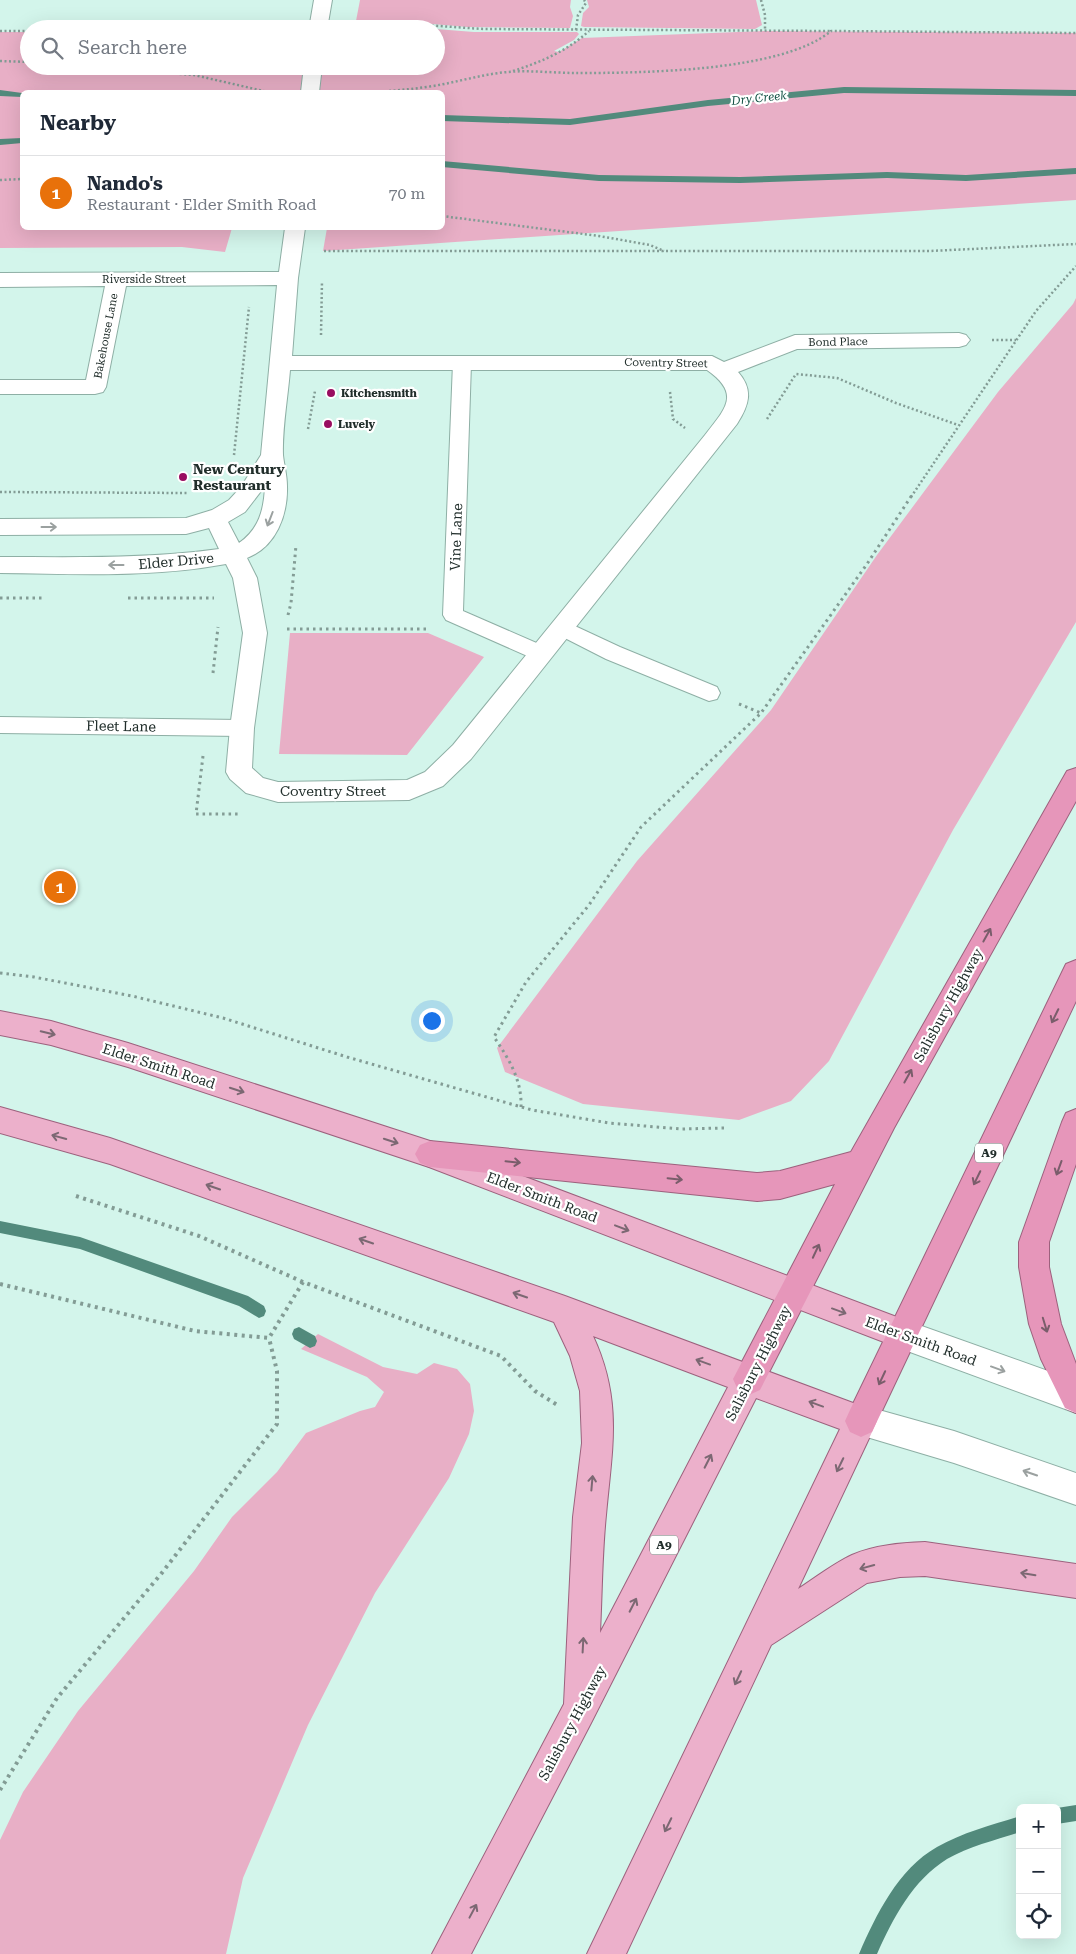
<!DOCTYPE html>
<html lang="en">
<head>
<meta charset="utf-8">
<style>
	:root { --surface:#fff; --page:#f6f6f7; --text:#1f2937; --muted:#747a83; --line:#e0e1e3; --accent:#990d60 }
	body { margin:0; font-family:"Roboto Serif",serif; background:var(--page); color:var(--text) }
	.controls { position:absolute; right:15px; bottom:15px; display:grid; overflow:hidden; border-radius:8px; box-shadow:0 5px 20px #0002 }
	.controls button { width:45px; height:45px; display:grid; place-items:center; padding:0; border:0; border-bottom:1px solid var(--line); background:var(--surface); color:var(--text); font:25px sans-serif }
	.you { position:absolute; left:431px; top:1020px; width:18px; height:18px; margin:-12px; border:4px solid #fff; border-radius:50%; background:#1a73e8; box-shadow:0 0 0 8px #1a73e833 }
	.badge { display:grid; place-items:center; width:32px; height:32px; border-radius:50%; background:var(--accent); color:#fff; font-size:16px; font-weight:700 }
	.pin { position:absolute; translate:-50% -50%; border:2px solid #fff; box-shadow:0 1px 5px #0006 }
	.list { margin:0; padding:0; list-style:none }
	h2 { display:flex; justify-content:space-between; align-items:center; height:65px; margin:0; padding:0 20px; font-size:21px }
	h2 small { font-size:16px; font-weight:400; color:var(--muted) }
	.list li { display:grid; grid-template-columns:32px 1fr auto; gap:15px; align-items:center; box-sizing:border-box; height:75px; padding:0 20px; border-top:1px solid var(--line) }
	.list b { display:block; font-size:19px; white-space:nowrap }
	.list p { margin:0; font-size:16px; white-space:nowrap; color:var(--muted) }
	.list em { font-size:16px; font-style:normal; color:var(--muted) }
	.icon { flex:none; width:28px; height:28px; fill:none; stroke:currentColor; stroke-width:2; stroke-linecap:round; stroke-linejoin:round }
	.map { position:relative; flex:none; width:1076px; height:1954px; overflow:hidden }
	.search { position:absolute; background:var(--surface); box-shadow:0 5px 20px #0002; left:20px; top:20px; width:425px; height:55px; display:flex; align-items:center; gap:12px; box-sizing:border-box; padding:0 18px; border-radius:28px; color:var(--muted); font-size:19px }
	.panel { position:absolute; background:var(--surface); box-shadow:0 5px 20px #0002; left:20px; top:90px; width:425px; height:140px; border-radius:8px }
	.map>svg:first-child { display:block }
	.green { fill:#e8afc6 }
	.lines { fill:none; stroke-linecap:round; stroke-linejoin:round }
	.stream { fill:#528a7c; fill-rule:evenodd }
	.service-casing { stroke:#8eafa5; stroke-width:2 }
	.minor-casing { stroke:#8eafa5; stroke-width:2 }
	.primary-casing { stroke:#9c617d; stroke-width:2 }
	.trunk-casing { stroke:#9c617d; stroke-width:2 }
	.path-far2 { stroke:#839c95; stroke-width:2.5; stroke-dasharray:2 2.5; stroke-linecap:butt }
	.path-far1 { stroke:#839c95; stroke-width:3; stroke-dasharray:2.5 4; stroke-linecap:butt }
	.path { stroke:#839c95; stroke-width:4; stroke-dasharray:3 4.5; stroke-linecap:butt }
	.service { fill:#fff; fill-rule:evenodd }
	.minor { fill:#fff; fill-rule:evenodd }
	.primary { fill:#ecb0cb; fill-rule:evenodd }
	.trunk { fill:#e696ba; fill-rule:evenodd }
	.oneway { stroke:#9ba1a0 }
	.oneway2 { stroke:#7a5d6b }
	.oneway3 { stroke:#7c6873 }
	.poi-dot { fill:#990d60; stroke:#fff; stroke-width:2 }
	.labels { text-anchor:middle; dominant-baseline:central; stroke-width:4.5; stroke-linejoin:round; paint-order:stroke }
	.far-street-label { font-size:11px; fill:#212e2b; stroke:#fff }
	.far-poi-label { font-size:11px; font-weight:bold; fill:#212e2b; stroke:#fff; text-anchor:start }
	.far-water-label { font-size:12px; font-style:italic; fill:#155346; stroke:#fff }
	.shield { fill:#fff; stroke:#646d6b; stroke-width:1 }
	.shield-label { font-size:12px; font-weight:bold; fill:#212e2b }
	.poi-label { font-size:14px; font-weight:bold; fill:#212e2b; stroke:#fff; text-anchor:start }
	.street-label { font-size:14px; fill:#212e2b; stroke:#fff }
</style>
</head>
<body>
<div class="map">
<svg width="1076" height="1954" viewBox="0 0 1076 1954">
	<rect width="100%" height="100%" fill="#d3f5eb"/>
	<!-- green -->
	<path class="green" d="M360 0H571L570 7 573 16 570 28 467 27 421 23 361 22 356 21Z
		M587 0H756L762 25 755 29 584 27 581 26 583 13 589 7Z
		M436 29 474 32H577L579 34 574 40 554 51 559 52 582 38 765 31 1076 33V200L323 251 327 228H442V92H22V228H232L225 252 182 247 0 248V32H29V66H436Z
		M1076 298V622L953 830 829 1061 791 1101 739 1120 583 1104 505 1072 497 1048 637 861 771 710 877 555 998 392 1073 304Z
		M290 633H428L484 657 407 755 279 754Z
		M318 1334 383 1367 417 1374 434 1363 457 1369 470 1384 474 1411 469 1434 449 1478 375 1593 308 1725 243 1878 226 1954H0V1840L23 1792 78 1711 194 1571 232 1517 277 1472 306 1433 360 1411 375 1407 384 1392 367 1377 301 1349Z"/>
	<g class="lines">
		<!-- stream -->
		<path class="stream" d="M844 87 1076 90V96L844 93 708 106 570 125 442 121V115L570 119 708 100Z
			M0 90 22 93V97L0 96Z
			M22 138V143L0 145V139Z
			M442 161 599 175 740 177 887 172 966 175 1076 168V174L966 181 887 178 740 183 599 181 442 167Z
			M0 1221 80 1237 248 1296 264 1306 266 1311 264 1316 259 1318 239 1306 80 1249 0 1233Z
			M299 1327 315 1336 317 1341 315 1346 310 1348 294 1339 292 1334 294 1329Z
			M1076 1805V1821L1057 1824V1808Z
			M1020 1816V1832C996 1840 969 1846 947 1859 913 1880 893 1918 877 1954H859C876 1915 898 1869 937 1847 963 1832 992 1825 1020 1816Z"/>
		<defs>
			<path id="service" d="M462 357 468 359 471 363 463 611 548 648 551 654 548 660 541 662 446 620 443 615 453 363 456 359Z
				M562 620 620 647 717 687 720 693 717 699 709 701 606 659 555 633 552 628 555 623Z
				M0 717 242 720 250 722 253 728 250 734 242 736 0 733Z"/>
			<path id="minor" d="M314 0H332L327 29H309Z
				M304 66H322L319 92H301Z
				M285 228H305L298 278 292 356H712L724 362 795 335 959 333 966 335 970 340 966 345 959 347 797 349 738 372C754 390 749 405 737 424L471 759 443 786 409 800 278 802 246 793 230 779 226 772 230 728 243 633 233 578 226 564C151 578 76 574 0 573V557C73 557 146 559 219 549L209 528 186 534 0 535V519L186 518 212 510 229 500 241 487 261 455 277 285 126 286 106 387 103 392 95 394H0V380H86L105 286 0 287V273L279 272ZM290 370H707C741 394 726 408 705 435L453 745 425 772 407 780 278 782 263 778 252 768 254 728 267 633 257 578 247 558C276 547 288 515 287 486 287 475 284 465 283 455 282 429 288 396 290 370ZM265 486C264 510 259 529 239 543L228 522 245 512Z
				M902 1319 1076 1381V1413L891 1345 886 1334 891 1323Z
				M861 1405 954 1431 1076 1473V1505L954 1463 850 1432 845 1421 850 1410Z"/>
			<path id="primary" d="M0 1011 51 1021 128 1043 430 1141 902 1319 913 1323 918 1334 913 1345 902 1349 429 1167 128 1067 51 1045 0 1035Z
				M0 1107 110 1138 565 1296 872 1410 877 1421 872 1432 798 1589C815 1578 833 1564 852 1555 874 1545 901 1543 925 1542L1076 1564V1598L925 1576 900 1577 867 1583 771 1645 626 1954H587L840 1429 756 1398 591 1723 471 1954H432L564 1704 573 1517 582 1443 580 1391 570 1356 554 1322 110 1164 0 1133ZM593 1336 728 1387 600 1633C602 1594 602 1554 606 1515 612 1448 623 1401 593 1336Z"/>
			<path id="trunk" d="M1076 768V801L894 1128 760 1390 749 1395 738 1390 733 1379 835 1184 780 1199 757 1201 430 1167 420 1163 415 1154 420 1145 430 1141 757 1173 780 1171 851 1152 1067 771Z
				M1076 960V1001L872 1432 861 1437 850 1432 845 1421 850 1410 1066 964Z
				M1076 1109V1164L1049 1242V1267L1061 1324 1076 1364V1413L1065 1408 1041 1359 1029 1324 1019 1267V1242L1062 1122 1066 1113Z"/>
		</defs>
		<!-- service casing -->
		<use href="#service" class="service-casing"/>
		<!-- minor casing -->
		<use href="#minor" class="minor-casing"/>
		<!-- primary casing -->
		<use href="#primary" class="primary-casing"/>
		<!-- trunk casing -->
		<use href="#trunk" class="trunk-casing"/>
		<!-- path-far2 -->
		<path class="path-far2" d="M761 0 765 15V31
			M352 26 353 24H410L483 29 831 31
			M576 30 578 15 586 3 584 0
			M0 31H29
			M0 61 29 62
			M72 66 194 75 268 92
			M513 71C541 62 567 51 589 31
			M380 92C398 90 415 89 433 86 458 82 483 74 508 72 530 70 554 73 576 73 640 73 782 72 831 31L1076 33
			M0 180 22 179
			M442 216 599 236 650 245 664 251
			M324 251H930L1076 244
			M321 335 322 281
			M992 340H1016
			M670 392 673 419 685 428
			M767 419 796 374 837 378 896 403 958 425
			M308 429 315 391
			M234 455 249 307
			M0 492 187 493
			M911 497 1036 311 1076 266"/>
		<!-- path-far1 -->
		<path class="path-far1" d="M0 598H42
			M128 598H214
			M288 615 291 603 296 545
			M287 629H426
			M213 673 218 627
			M739 704 761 713
			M203 756 196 814H239
			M0 973 34 977 132 996 223 1018 347 1057 532 1110 609 1123 681 1129 724 1128
			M521 1107C522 1080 509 1059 494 1037L526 982 589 905 641 827 761 713 867 564 912 495"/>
		<!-- path -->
		<path class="path" d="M76 1196 199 1236 303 1282
			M0 1284 195 1331 269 1338 303 1282 501 1356 535 1391 559 1406
			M0 1790 57 1698 161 1574 277 1424V1371L269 1338"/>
		<!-- service -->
		<use href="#service" class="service"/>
		<!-- minor -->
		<use href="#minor" class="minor"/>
		<!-- primary -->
		<use href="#primary" class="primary"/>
		<!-- trunk -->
		<use href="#trunk" class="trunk"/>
	</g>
	<!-- one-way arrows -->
	<defs><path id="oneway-shaft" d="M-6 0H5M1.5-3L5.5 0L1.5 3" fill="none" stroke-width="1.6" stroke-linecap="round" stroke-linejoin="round" transform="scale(1.25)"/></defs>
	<g class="oneway">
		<use href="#oneway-shaft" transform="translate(270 519) rotate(111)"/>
		<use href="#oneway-shaft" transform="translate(49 527)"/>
		<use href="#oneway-shaft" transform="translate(116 565) rotate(180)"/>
		<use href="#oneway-shaft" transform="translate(998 1369) rotate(20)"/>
		<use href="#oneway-shaft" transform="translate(1030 1473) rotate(-161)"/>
	</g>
	<g class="oneway2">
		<use href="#oneway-shaft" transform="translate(987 935) rotate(-61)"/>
		<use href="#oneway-shaft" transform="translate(1055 1016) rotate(116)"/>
		<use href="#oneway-shaft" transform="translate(908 1076) rotate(-61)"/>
		<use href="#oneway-shaft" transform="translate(513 1162) rotate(6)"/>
		<use href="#oneway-shaft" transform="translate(1059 1168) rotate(110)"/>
		<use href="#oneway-shaft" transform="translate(977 1178) rotate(116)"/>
		<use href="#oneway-shaft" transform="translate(675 1179) rotate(6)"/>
		<use href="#oneway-shaft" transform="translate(816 1251) rotate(-65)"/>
		<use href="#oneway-shaft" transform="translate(1045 1325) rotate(73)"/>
		<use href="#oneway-shaft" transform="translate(882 1378) rotate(115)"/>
	</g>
	<g class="oneway3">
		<use href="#oneway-shaft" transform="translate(48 1033) rotate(13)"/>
		<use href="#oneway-shaft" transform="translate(237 1090) rotate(18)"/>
		<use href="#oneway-shaft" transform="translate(59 1137) rotate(-165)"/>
		<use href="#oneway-shaft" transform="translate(391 1141) rotate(18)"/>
		<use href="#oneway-shaft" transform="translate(213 1187) rotate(-161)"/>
		<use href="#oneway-shaft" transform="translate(622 1228) rotate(21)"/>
		<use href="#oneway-shaft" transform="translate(366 1241) rotate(-161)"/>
		<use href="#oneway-shaft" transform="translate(520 1295) rotate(-161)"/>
		<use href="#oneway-shaft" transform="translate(839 1311) rotate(20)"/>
		<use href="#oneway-shaft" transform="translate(703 1362) rotate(-160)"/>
		<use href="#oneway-shaft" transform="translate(816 1404) rotate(-160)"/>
		<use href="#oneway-shaft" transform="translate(708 1461) rotate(-63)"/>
		<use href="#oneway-shaft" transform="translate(840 1465) rotate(116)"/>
		<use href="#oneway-shaft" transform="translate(592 1483) rotate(-85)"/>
		<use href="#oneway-shaft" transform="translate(867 1567) rotate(165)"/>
		<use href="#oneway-shaft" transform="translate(1028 1574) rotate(-171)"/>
		<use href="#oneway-shaft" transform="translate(633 1605) rotate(-63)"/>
		<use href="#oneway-shaft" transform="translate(583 1645) rotate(-87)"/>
		<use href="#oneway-shaft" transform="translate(738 1678) rotate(115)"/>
		<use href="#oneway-shaft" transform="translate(668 1825) rotate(116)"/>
		<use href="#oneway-shaft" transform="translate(473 1911) rotate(-62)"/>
	</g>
	<!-- markers -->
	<g class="poi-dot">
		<circle cx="331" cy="393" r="5"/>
		<circle cx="328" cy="424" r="5"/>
		<circle cx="183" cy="477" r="5"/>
	</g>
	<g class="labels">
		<!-- far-street labels -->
		<g class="far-street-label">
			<text x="144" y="279">Riverside Street</text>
			<text transform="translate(106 336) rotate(-79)">Bakehouse Lane</text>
			<text transform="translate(838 342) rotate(-1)">Bond Place</text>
			<text transform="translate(666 363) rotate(1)">Coventry Street</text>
		</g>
		<!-- far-poi labels -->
		<g class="far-poi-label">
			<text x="341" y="393">Kitchensmith</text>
			<text x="338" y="424">Luvely</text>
		</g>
		<!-- far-water labels -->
		<g class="far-water-label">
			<text transform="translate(759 98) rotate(-6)">Dry Creek</text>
		</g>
		<!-- shield labels -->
		<g class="shield">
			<rect x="975" y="1143.5" width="28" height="19" rx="4"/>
			<rect x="650" y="1535.5" width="28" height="19" rx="4"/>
		</g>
		<g class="shield-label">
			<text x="989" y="1153">A9</text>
			<text x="664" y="1545">A9</text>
		</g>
		<!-- poi labels -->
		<g class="poi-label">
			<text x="193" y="469">New Century<tspan x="193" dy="16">Restaurant</tspan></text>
		</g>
		<!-- street labels -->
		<g class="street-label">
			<text transform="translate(456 537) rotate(-88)">Vine Lane</text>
			<text transform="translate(176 561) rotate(-5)">Elder Drive</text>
			<text transform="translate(121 726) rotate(1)">Fleet Lane</text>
			<text x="333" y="791">Coventry Street</text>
			<text transform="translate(948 1005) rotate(-61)">Salisbury Highway</text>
			<text transform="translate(159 1066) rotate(18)">Elder Smith Road</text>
			<text transform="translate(542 1197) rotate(21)">Elder Smith Road</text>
			<text transform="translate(921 1341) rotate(20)">Elder Smith Road</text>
			<text transform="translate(758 1363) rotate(-63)">Salisbury Highway</text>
			<text transform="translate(572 1723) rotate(-62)">Salisbury Highway</text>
		</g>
	</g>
</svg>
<div class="controls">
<button>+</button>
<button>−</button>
<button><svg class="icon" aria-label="locate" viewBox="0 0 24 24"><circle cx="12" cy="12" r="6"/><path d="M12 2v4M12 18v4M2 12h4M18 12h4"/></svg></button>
</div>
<div class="you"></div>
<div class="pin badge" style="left:60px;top:887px;background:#e8710a">1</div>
<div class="search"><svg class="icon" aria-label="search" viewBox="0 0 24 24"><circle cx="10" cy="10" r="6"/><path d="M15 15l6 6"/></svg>Search here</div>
<section class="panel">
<h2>Nearby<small></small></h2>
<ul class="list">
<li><span class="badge" style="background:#e8710a">1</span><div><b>Nando's</b><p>Restaurant · Elder Smith Road</p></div><em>70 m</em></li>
</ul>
</section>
</div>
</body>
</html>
